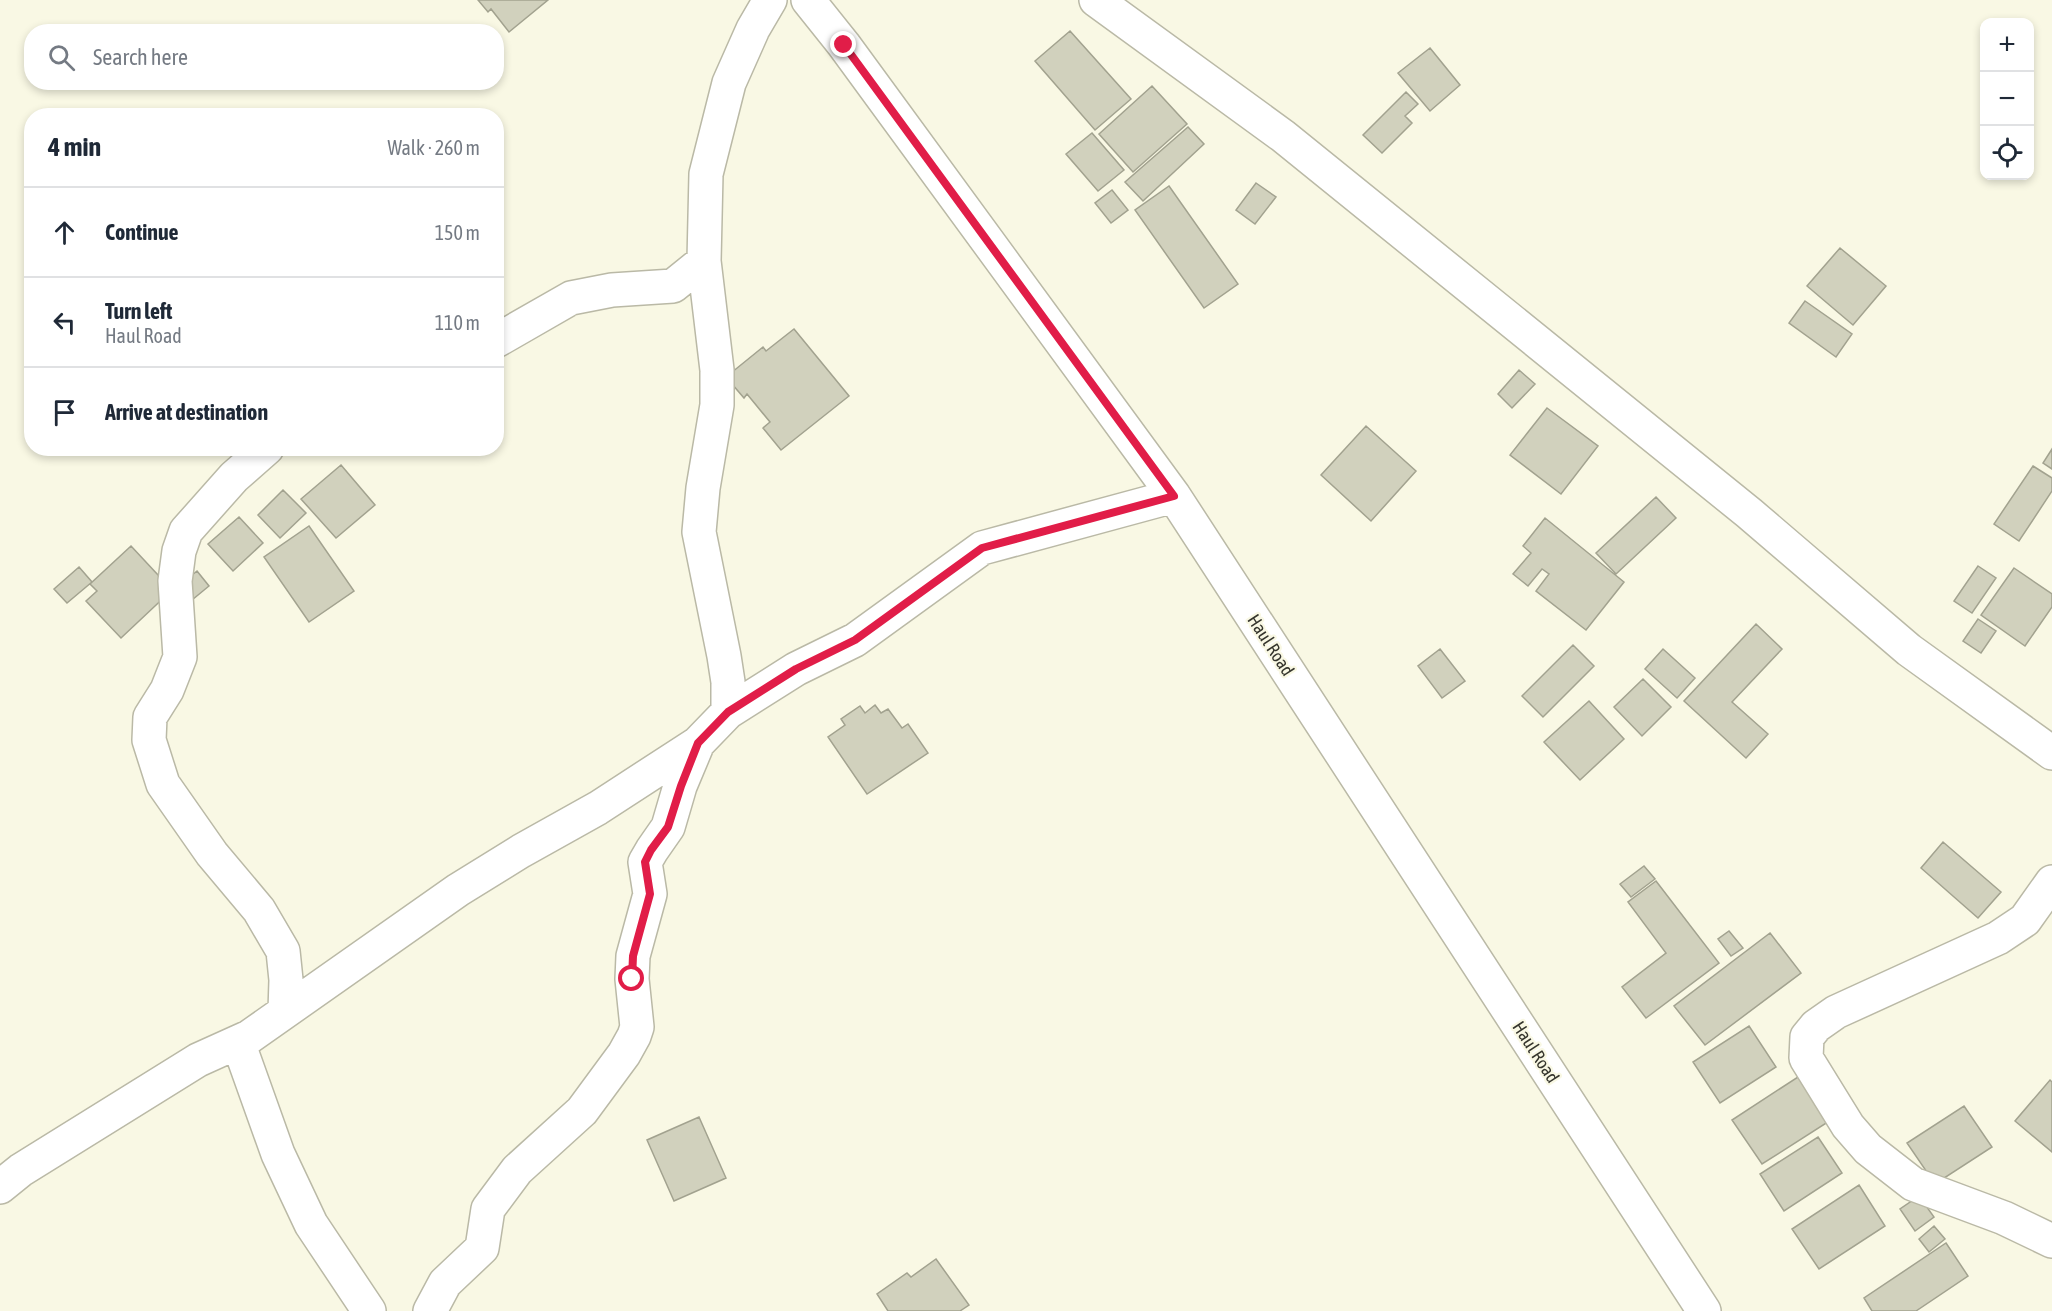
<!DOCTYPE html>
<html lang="en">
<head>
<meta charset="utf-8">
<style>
	:root { --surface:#fff; --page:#f2f2f3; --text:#1f2937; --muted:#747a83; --line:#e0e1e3 }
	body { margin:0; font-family:"Asap Condensed",sans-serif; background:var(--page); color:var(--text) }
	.controls { position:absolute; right:18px; top:18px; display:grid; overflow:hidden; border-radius:12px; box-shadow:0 3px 9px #0003 }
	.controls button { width:54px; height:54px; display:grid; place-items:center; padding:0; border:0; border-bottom:2px solid var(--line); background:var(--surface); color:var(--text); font:30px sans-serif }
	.stop { position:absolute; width:18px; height:18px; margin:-14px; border:4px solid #e11d48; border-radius:50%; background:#fff }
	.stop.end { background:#e11d48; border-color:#fff; box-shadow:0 2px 6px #0008 }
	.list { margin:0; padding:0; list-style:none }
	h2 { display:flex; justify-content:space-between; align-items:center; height:78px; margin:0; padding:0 24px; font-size:26px }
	h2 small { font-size:20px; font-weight:400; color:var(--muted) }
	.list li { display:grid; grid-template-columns:39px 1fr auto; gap:18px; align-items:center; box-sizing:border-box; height:90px; padding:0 24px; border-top:2px solid var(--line) }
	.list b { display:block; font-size:22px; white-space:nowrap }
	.list p { margin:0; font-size:20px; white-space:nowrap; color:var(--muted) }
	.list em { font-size:20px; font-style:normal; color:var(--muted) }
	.icon { flex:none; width:33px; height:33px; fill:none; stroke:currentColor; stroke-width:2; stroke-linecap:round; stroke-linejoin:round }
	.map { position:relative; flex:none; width:2052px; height:1311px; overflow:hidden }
	.search { position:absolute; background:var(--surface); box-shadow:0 3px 9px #0003; left:24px; top:24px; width:480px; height:66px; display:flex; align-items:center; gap:15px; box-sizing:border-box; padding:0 21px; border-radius:24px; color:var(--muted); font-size:22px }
	.panel { position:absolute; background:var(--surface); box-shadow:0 3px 9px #0003; left:24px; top:108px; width:480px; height:348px; border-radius:24px }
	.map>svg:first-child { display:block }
	.building { fill:#d1d1bd; stroke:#a2a28f; stroke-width:1.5 }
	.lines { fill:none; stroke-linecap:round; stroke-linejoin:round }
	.minor-casing { stroke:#bab9a6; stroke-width:36 }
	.minor { stroke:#fff; stroke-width:33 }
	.route { stroke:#e11d48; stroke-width:8 }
	.labels { text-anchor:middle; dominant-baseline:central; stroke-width:4.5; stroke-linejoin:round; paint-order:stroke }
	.street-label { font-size:18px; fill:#35352d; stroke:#f9f8e4 }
</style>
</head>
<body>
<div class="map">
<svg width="2052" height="1311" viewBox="0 0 2052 1311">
	<rect width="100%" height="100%" fill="#f9f8e4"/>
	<!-- building -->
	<path class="building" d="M478 0H548L509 32 491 9 488 12Z
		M1070 31 1131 99 1095 130 1035 61Z
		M1430 48 1460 85 1430 111 1398 73Z
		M1152 86 1187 124 1133 172 1099 134Z
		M1406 92 1418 104 1405 116 1412 123 1382 153 1363 135Z
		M1188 127 1204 144 1143 201 1125 182Z
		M1092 133 1124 170 1098 191 1066 154Z
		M1256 183 1276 197 1255 224 1236 210Z
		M1169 186 1238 284 1204 308 1135 210Z
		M1112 190 1128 210 1111 223 1095 203Z
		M1840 248 1886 286 1853 325 1807 286Z
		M1805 301 1852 334 1836 357 1789 323Z
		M794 329 849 396 781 450 763 428 770 422 747 394 744 398 726 377 763 347 766 351Z
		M1519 370 1535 384 1512 408 1498 394Z
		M1547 408 1598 446 1561 494 1510 455Z
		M1366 426 1416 471 1371 521 1321 475Z
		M2052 449V469L2043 463Z
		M341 465 375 505 336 538 301 499Z
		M2033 466 2052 478V491L2019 541 1994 524Z
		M283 490 306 513 280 538 258 515Z
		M1656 497 1676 518 1616 574 1596 553Z
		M239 517 263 543 233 571 208 544Z
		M1545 518 1624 582 1586 630 1536 591 1549 574 1542 569 1528 586 1513 574 1531 553 1523 546Z
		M309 526 354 591 309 622 264 557Z
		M131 546 172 590 121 638 86 601 97 591 90 584Z
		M1978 566 1996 578 1972 613 1954 601Z
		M79 567 92 582 67 603 54 589Z
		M2014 568 2052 594V607L2025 646 1981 615Z
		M197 571 209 586 192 600 180 585Z
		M1978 619 1996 631 1981 653 1963 641Z
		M1756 624 1782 649 1732 702 1768 734 1746 758 1684 701Z
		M1573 645 1594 666 1543 717 1522 696Z
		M1440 649 1465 681 1442 698 1418 666Z
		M1663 649 1695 678 1677 698 1645 669Z
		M1643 679 1671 707 1642 736 1614 707Z
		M1589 701 1624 739 1580 780 1544 742Z
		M875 705 881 713 888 709 902 728 908 724 928 753 867 794 828 737 845 725 841 719 860 706 865 713Z
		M1943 842 2001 892 1978 918 1921 868Z
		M1644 866 1655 879 1631 897 1620 884Z
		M1656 881 1719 963 1646 1018 1622 987 1666 953 1628 902Z
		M1729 931 1743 948 1731 956 1718 939Z
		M1770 933 1801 973 1705 1045 1674 1006Z
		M1749 1026 1776 1067 1720 1103 1693 1062Z
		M1801 1075 1831 1120 1762 1164 1732 1120Z
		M2050 1080 2052 1082V1152L2015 1121Z
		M1964 1106 1992 1147 1935 1184 1907 1143Z
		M699 1117 726 1178 674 1201 647 1140Z
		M1818 1137 1842 1173 1784 1211 1760 1174Z
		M1859 1185 1885 1226 1819 1269 1792 1229Z
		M1919 1196 1934 1217 1915 1231 1900 1209Z
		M1934 1226 1945 1239 1929 1252 1919 1239Z
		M1946 1243 1968 1276 1916 1311H1872L1864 1298Z
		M936 1259 969 1305 960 1311H888L877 1294 907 1273 911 1277Z"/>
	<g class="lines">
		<defs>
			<path id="minor" d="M808 0 844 45 1174 496 1704 1311
				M1096 0 1283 136 1749 513 1909 650 2052 753
				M496 341 571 298 612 290 673 286 704 261
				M267 448 234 477 186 531 179 551 175 581 180 657 167 690 150 717 149 740 163 784 212 854 259 910 283 951 286 980 285 1011
				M728 712V682L724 656 699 532 703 488 717 405V370L704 261 706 174 729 83 753 29 770 0
				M2052 882 2025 920 1998 938 1836 1012 1816 1026 1807 1037 1806 1058 1848 1126 1868 1149 1913 1184 2004 1218 2052 1241
				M238 1042 278 1154 311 1224 369 1311
				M0 1187 21 1170 198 1060 249 1037 458 890 521 851 598 808 698 743 728 712 796 669 855 640 982 548 1174 496
				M430 1311 445 1283 482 1248 488 1209 517 1170 582 1111 624 1054 634 1036 637 1027 632 979 633 956 650 894 645 862 652 850 668 827 680 786 698 743"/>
		</defs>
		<!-- minor casing -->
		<use href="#minor" class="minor-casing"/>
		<!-- minor -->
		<use href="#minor" class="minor"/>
	</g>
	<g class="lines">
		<!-- route -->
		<path class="route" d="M632 979 633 956 650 894 645 862 651 850 668 827 681 786 698 743 728 712 796 669 855 640 982 548 1174 496 844 45"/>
	</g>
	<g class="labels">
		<!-- street labels -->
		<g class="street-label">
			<text transform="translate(1271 645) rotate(57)">Haul Road</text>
			<text transform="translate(1536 1052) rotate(57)">Haul Road</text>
		</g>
	</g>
</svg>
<div class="controls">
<button>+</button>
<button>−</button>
<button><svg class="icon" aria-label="locate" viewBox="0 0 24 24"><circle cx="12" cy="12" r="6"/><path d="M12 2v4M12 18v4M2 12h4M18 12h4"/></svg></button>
</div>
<div class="stop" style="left:632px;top:979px"></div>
<div class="stop end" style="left:844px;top:45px"></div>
<div class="search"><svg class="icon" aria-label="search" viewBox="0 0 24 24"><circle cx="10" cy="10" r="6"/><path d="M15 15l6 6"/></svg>Search here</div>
<section class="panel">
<h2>4 min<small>Walk · 260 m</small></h2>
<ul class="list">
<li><svg class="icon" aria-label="ahead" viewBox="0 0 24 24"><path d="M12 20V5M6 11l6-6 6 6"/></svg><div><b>Continue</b></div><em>150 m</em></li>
<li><svg class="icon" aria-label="left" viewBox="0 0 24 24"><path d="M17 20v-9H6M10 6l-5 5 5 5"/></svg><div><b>Turn left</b><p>Haul Road</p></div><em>110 m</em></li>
<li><svg class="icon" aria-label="arrive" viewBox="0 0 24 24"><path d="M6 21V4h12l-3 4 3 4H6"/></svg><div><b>Arrive at destination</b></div></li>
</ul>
</section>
</div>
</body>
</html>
